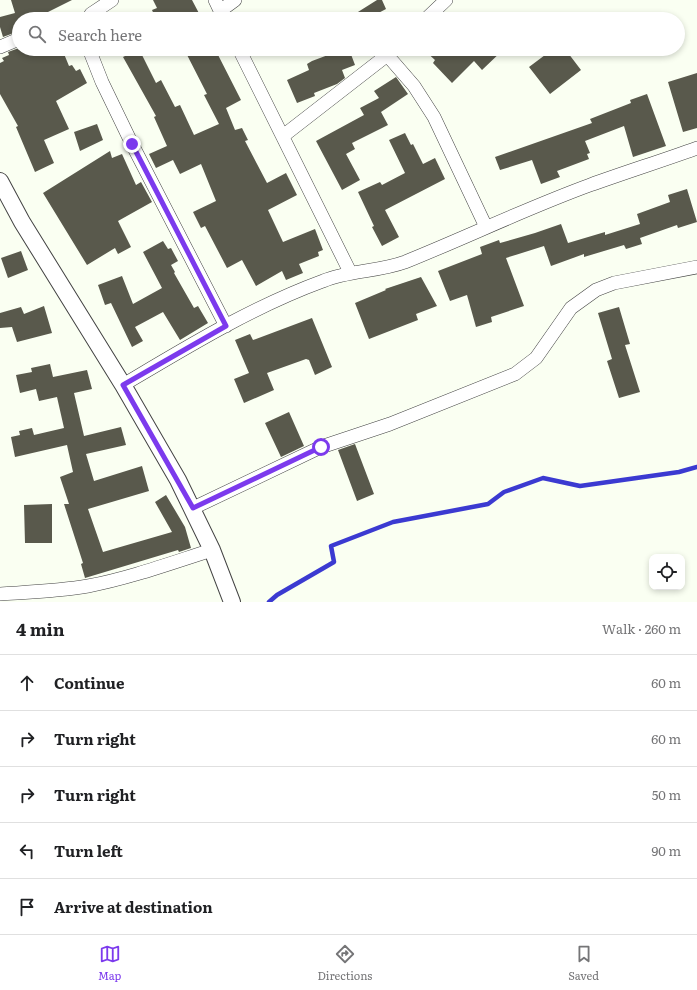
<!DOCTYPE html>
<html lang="en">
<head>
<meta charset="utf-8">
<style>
	:root { --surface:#fff; --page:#f6f6f6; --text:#202124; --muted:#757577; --line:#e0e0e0; --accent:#7c3aed }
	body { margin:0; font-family:Literata,serif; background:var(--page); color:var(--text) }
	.controls { position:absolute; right:12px; bottom:12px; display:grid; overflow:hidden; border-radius:8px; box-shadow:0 2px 6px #0003 }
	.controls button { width:36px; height:36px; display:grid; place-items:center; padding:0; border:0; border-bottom:1px solid var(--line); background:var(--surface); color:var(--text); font:20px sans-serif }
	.stop { position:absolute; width:12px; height:12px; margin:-9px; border:3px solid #7c3aed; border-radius:50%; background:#fff }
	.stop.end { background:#7c3aed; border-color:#fff; box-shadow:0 1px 4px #0008 }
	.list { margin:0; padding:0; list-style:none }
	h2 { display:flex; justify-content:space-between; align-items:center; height:52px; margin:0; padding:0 16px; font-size:17px }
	h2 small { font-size:13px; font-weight:400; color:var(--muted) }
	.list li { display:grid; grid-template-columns:26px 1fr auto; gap:12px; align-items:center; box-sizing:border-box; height:56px; padding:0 16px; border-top:1px solid var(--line) }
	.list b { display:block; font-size:15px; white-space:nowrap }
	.list em { font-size:13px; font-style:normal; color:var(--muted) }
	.icon { flex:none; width:22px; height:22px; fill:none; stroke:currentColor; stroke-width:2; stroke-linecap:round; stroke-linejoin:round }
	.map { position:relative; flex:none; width:697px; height:602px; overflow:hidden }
	.search { position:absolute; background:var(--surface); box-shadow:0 2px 6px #0003; left:12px; right:12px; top:12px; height:44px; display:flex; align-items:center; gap:10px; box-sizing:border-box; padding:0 14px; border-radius:22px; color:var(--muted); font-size:15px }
	.sheet { height:332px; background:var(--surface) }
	nav { display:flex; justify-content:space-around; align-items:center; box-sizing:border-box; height:56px; border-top:1px solid var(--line); background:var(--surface); font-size:11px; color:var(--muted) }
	nav a { display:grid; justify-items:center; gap:2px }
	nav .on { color:var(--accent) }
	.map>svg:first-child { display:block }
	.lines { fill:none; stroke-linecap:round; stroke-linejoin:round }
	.stream { stroke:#3b3ad1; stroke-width:4.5 }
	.building { fill:#59594c }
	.minor-casing { stroke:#434343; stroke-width:14 }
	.tertiary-casing { stroke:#434343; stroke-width:18 }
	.minor { stroke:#fff; stroke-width:13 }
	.tertiary { stroke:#fff; stroke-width:16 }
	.route { stroke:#7c3aed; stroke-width:5 }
</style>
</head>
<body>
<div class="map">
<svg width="697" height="602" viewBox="0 0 697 602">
	<rect width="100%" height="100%" fill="#fafff2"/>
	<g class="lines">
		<!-- stream -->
		<path class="stream" d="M269 602 277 595 334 562 331 546 393 522 488 504 504 492 543 478 580 486 679 472 697 467"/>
	</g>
	<!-- building -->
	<path class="building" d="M11 0H72L44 14 46 19H19V31L3 37 0 27V17L15 13Z
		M153 0H192L202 19H156L152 10 157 8Z
		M377 0H382L386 9 367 19H351L350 17Z
		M19 48 62 49 69 66 72 65 76 71 80 69 87 83 56 101 69 129 44 140 54 163 35 172 16 127 18 126 0 94V63L4 61 2 58 9 55 8 52Z
		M139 49 156 83 161 80 175 107 180 105 194 135 219 124 204 95 207 94 184 49H215L241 100 226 108 235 130 242 128 248 140 245 141 267 183 286 173 297 195 268 210 283 242 315 229 323 250 318 252 319 256 299 264 303 273 286 280 282 271 256 286 242 260 227 268 205 226 201 228 193 212 216 201 201 164 180 174 173 160 156 168 149 154 167 146 154 117 156 116 123 57Z
		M344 49H349L355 65 342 70 345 78 337 84 314 93 315 96 297 103 287 80 309 70 307 64 312 61Z
		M423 49H504L482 70 474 61 452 83 433 63 435 60Z
		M553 49H565L581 70 550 94 529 67Z
		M697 73V128L683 132 668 82Z
		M396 77 408 94 381 112 388 125 352 143 355 149 346 154 360 180 342 190 316 141 364 115 360 108 379 98 374 91Z
		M647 94 666 146 633 157 624 126 585 141 590 153 587 154 589 159 557 171 560 177 541 184 532 160 500 170 495 157 592 123 590 119 631 103 630 100Z
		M97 124 103 140 80 151 74 132Z
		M405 133 411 145 413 144 423 164 435 158 445 179 385 210 399 237 382 246 372 227 374 226 358 192 380 182 382 185 405 173 389 140Z
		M110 151 112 158 122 154 136 185 141 182 152 202 118 221 131 247 118 254 115 248 87 265 43 193Z
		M687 189 697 222 678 228 677 225 640 238 642 244 626 249 624 245 584 257V254L551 266 544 246 506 258 524 306 491 317 492 322 476 327 467 295 450 301 438 271 482 254 480 247 499 240 500 243 535 233 561 224 568 243 605 232V235L640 224 637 214 670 202 668 195Z
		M163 241 168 249 171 248 178 261 171 265 175 272 174 273 194 308 198 306 208 323 180 340 163 312 135 327 143 341 132 347 111 303 105 305 98 285 122 276 133 304 162 288 143 252Z
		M21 251 28 270 8 278 1 258Z
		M421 277 437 306 416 314 418 320 369 339 355 303 386 290 385 289Z
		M44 306 52 333 17 342 12 327 0 328V313L21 307 24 314Z
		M619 307 630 344 625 345 640 392 619 398 607 361 612 359 598 313Z
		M312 318 332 367 315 375 309 360 306 359 267 373 274 390 244 403 234 379 249 373 235 340 250 334 253 340Z
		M50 364 53 377 87 370 92 389 74 393 84 436 121 427 126 445 86 454 94 481 142 466 149 491 88 509 103 552 172 532 155 502 166 495 185 527 191 548 179 552 178 550 85 578 81 564 83 563 64 504H69L60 477 73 472 67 445 15 457 11 437 20 435 19 431 32 428 34 435 64 428 57 397 39 401 36 389 20 393 16 375 32 372 31 368Z
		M289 412 304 446 281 457 265 423Z
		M355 444 374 494 357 501 338 450Z
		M52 504V543H25L24 505Z"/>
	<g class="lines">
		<defs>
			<path id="minor" d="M215 0 224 19
				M220 11 235 0
				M88 19 91 14 112 0
				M426 19 446 0
				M0 47 19 39
				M89 49 102 82 132 144 226 326
				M239 49 350 272
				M388 56 414 86 434 117 486 227
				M283 136 395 49
				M123 385C187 347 252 307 323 281 349 270 378 272 405 262 467 237 527 208 590 185 626 172 661 161 697 148
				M193 508 321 447 390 424 515 374 536 358 571 308 596 290 614 283 697 267
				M0 594C30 592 59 591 88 586 130 578 171 563 212 550"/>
			<path id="tertiary" d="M0 181 22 222 123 385 178 480 212 550 232 602"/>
		</defs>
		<!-- minor casing -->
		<use href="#minor" class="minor-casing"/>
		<!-- tertiary casing -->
		<use href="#tertiary" class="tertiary-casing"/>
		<!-- minor -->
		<use href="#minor" class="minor"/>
		<!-- tertiary -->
		<use href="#tertiary" class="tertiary"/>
	</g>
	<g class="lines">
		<!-- route -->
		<path class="route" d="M132 144 226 326 123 385 193 508 321 447"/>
	</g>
</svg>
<div class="controls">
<button><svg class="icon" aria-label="locate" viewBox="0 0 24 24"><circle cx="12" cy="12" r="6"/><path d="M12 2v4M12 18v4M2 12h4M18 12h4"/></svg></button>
</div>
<div class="stop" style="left:321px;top:447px"></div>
<div class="stop end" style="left:132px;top:144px"></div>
<div class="search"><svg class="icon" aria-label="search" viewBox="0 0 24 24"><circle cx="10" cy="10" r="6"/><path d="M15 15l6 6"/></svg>Search here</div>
</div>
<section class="sheet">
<h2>4 min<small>Walk · 260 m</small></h2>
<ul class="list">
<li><svg class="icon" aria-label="ahead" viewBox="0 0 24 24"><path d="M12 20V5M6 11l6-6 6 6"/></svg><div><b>Continue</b></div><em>60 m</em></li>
<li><svg class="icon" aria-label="right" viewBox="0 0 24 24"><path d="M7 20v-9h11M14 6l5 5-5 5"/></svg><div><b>Turn right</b></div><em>60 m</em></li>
<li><svg class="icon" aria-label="right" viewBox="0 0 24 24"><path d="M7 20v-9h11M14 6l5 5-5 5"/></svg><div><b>Turn right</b></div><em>50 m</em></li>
<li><svg class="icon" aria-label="left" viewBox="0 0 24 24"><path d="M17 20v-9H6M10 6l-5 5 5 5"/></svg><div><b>Turn left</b></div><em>90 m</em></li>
<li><svg class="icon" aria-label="arrive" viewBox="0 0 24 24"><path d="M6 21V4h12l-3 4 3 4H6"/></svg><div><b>Arrive at destination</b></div></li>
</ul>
</section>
<nav>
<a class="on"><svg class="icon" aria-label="map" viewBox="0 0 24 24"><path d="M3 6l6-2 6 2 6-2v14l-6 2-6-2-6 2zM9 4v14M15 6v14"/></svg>Map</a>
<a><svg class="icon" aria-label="directions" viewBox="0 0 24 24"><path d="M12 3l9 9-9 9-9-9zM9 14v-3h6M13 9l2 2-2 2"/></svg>Directions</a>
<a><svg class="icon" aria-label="saved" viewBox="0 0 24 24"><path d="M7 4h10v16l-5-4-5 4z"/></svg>Saved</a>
</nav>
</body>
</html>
